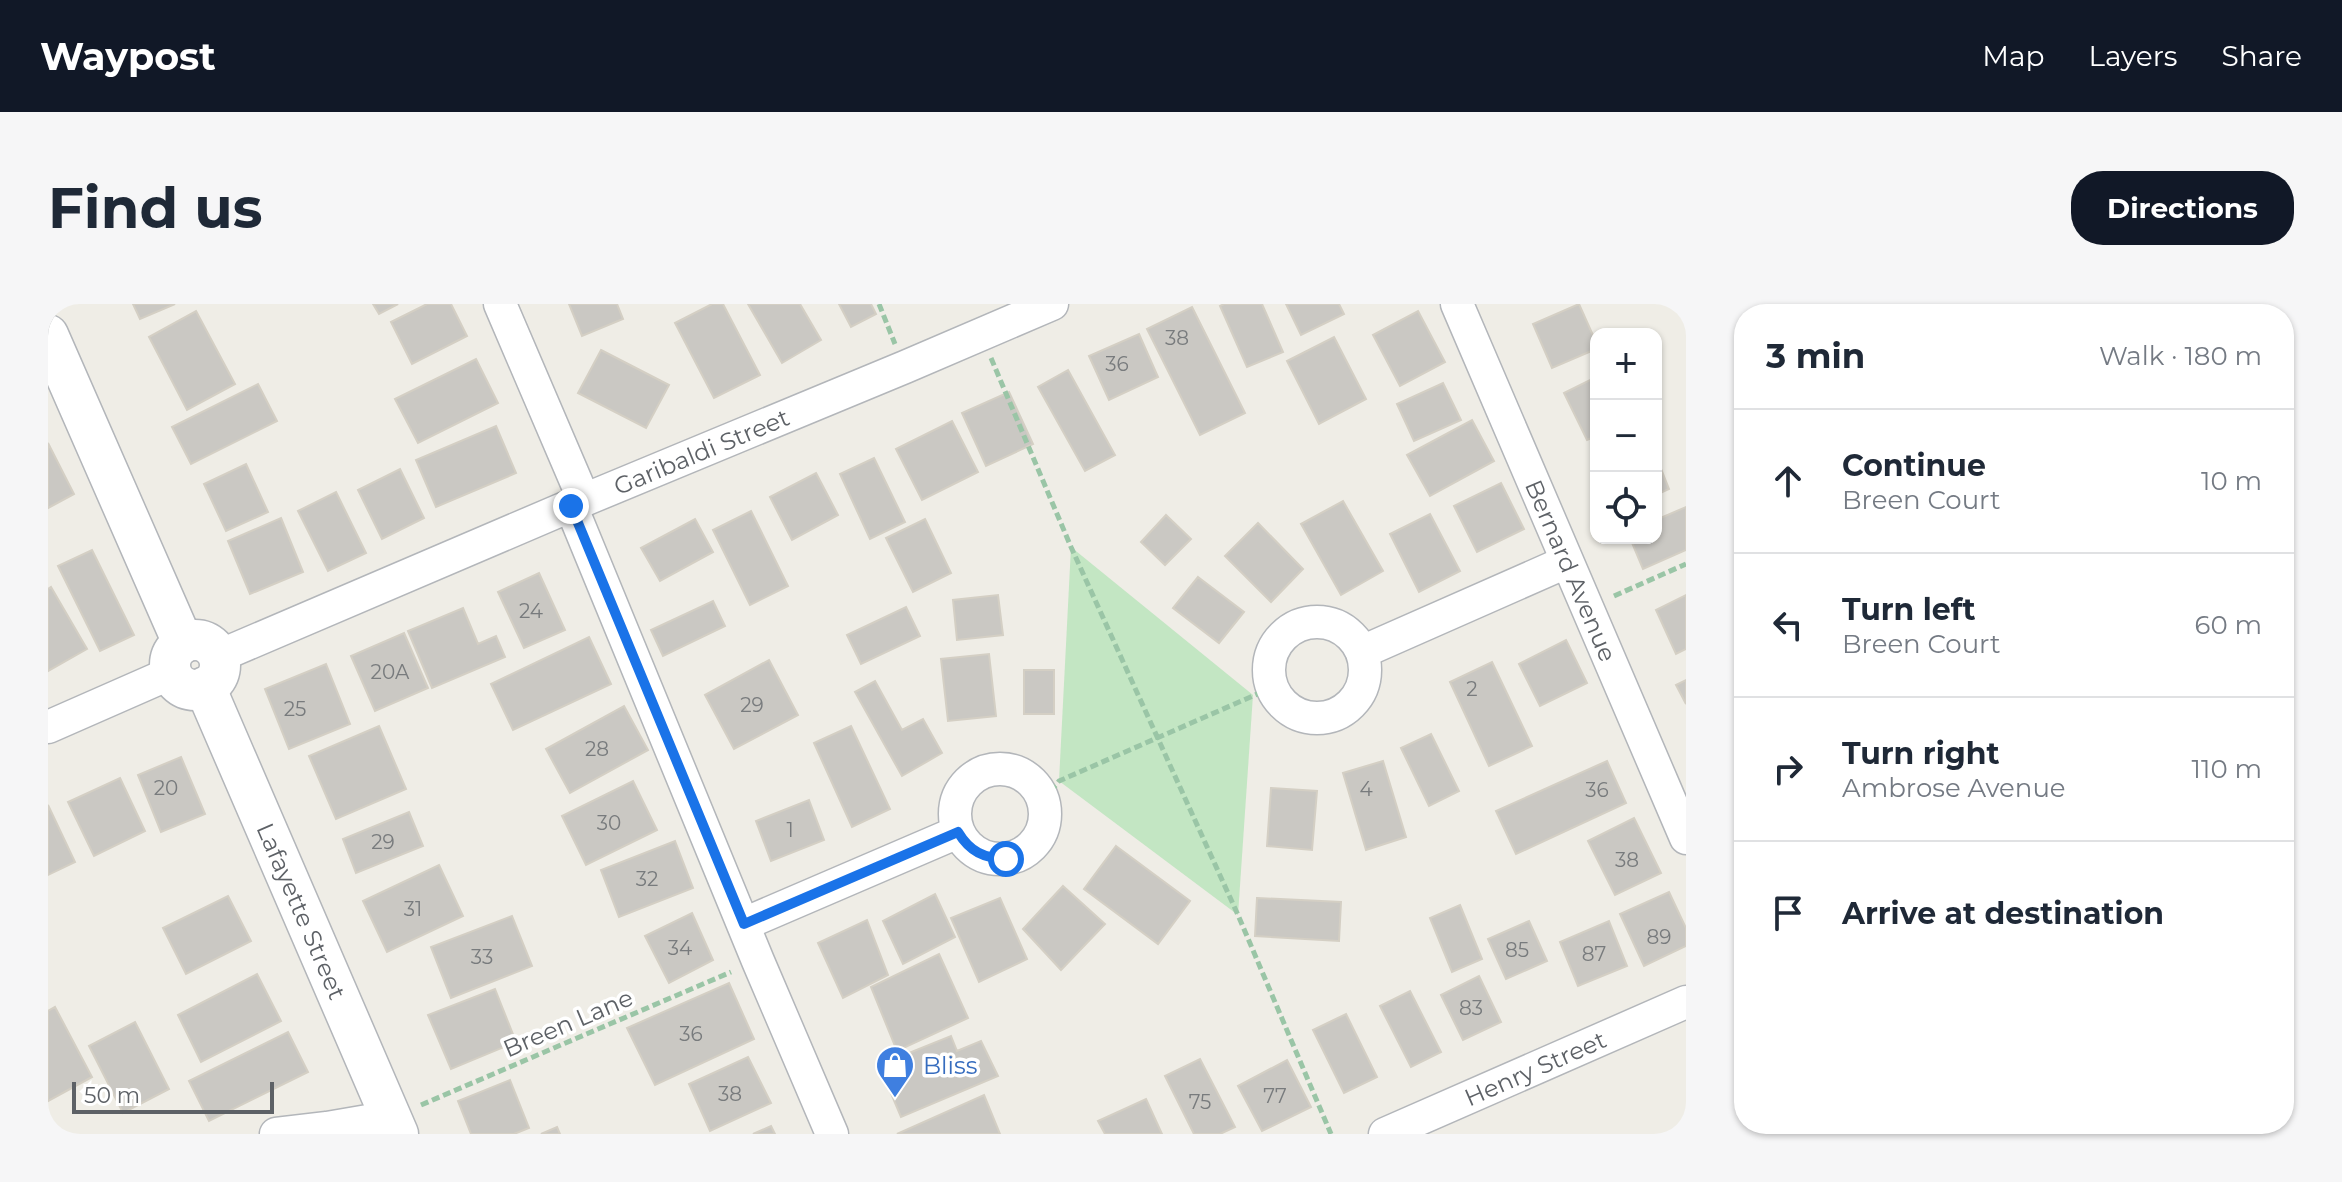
<!DOCTYPE html>
<html lang="en">
<head>
<meta charset="utf-8">
<style>
	:root { --surface:#fff; --page:#f6f6f7; --text:#1f2937; --muted:#747a83; --line:#e0e1e3; --accent:#111827 }
	body { margin:0; font-family:Montserrat,sans-serif; background:var(--page); color:var(--text) }
	.controls { position:absolute; right:24px; top:24px; display:grid; overflow:hidden; border-radius:16px; box-shadow:0 2px 6px #0004 }
	.controls button { width:72px; height:72px; display:grid; place-items:center; padding:0; border:0; border-bottom:2px solid var(--line); background:var(--surface); color:var(--text); font:40px sans-serif }
	.scale { position:absolute; left:24px; bottom:20px; width:202px; box-sizing:border-box; padding-left:8px; border:4px solid #5d6166; border-top:0; font-size:22px; line-height:28px; white-space:nowrap; color:#5d6166; -webkit-text-stroke:6px #fff; paint-order:stroke }
	.stop { position:absolute; width:24px; height:24px; margin:-18px; border:6px solid #1a73e8; border-radius:50%; background:#fff }
	.stop.end { background:#1a73e8; border-color:#fff; box-shadow:0 2px 8px #0008 }
	.list { margin:0; padding:0; list-style:none }
	h2 { display:flex; justify-content:space-between; align-items:center; height:104px; margin:0; padding:0 32px; font-size:34px }
	h2 small { font-size:26px; font-weight:400; color:var(--muted) }
	.list li { display:grid; grid-template-columns:52px 1fr auto; gap:24px; align-items:center; box-sizing:border-box; height:144px; padding:0 32px; border-top:2px solid var(--line) }
	.list b { display:block; font-size:30px; white-space:nowrap }
	.list p { margin:0; font-size:26px; white-space:nowrap; color:var(--muted) }
	.list em { font-size:26px; font-style:normal; color:var(--muted) }
	.icon { flex:none; width:44px; height:44px; fill:none; stroke:currentColor; stroke-width:2; stroke-linecap:round; stroke-linejoin:round }
	.map { position:relative; flex:none; width:1638px; height:830px; overflow:hidden; border-radius:32px }
	header { display:flex; align-items:center; gap:48px; box-sizing:border-box; height:112px; padding:0 40px; background:var(--accent); color:#fff }
	header strong { font-size:38px }
	nav { display:flex; gap:44px; margin-inline-start:auto; font-size:28px }
	.intro { display:flex; align-items:center; justify-content:space-between; box-sizing:border-box; height:192px; padding:0 48px }
	h1 { margin:0; font-size:56px }
	.button { padding:20px 36px; border-radius:32px; background:var(--accent); color:#fff; font-size:28px; font-weight:700 }
	main { display:flex; gap:48px; padding:0 48px }
	aside { flex:1; background:var(--surface); border-radius:32px; box-shadow:0 2px 6px #0004 }
	.map>svg:first-child { display:block }
	.green { fill:#c3e6c3 }
	.building { fill:#cac8c3; stroke:#d4cfc4; stroke-width:2 }
	.lines { fill:none; stroke-linecap:round; stroke-linejoin:round }
	.minor-casing { stroke:#b3b6ba; stroke-width:35 }
	.tertiary-casing { stroke:#b3b6ba; stroke-width:43 }
	.path { stroke:#9ac5a6; stroke-width:5; stroke-dasharray:8 4; stroke-linecap:butt }
	.minor { stroke:#fff; stroke-width:32 }
	.tertiary { stroke:#fff; stroke-width:40 }
	.route { stroke:#1a73e8; stroke-width:10 }
	.labels { text-anchor:middle; dominant-baseline:central; stroke-width:7; stroke-linejoin:round; paint-order:stroke }
	.number-label { font-size:20px; fill:#787b7d }
	.street-label { font-size:24px; fill:#5d6166; stroke:#fff }
	.shop-label { font-size:24px; fill:#366cbe; stroke:#fff; text-anchor:start }
</style>
</head>
<body>
<header>
<strong>Waypost</strong>
<nav><a>Map</a><a>Layers</a><a>Share</a></nav>
</header>
<div class="intro"><h1>Find us</h1><a class="button">Directions</a></div>
<main>
<div class="map">
<svg width="1638" height="830" viewBox="0 0 1638 830">
	<rect width="100%" height="100%" fill="#efede6"/>
	<!-- green -->
	<path class="green" d="M1023 243 1205 391 1190 611 1011 477Z"/>
	<!-- building -->
	<path class="building" d="M85 0H127L92 15Z
		M325 0H350L331 10Z
		M379 0H403L419 32 364 60 343 18Z
		M521 0H569L575 15 534 32Z
		M664 0H675L712 71 666 94 627 19Z
		M700 0H752L773 36 734 59Z
		M791 0H823L828 10 803 23Z
		M1176 0H1214L1235 48 1199 63 1172 2Z
		M1238 0H1291L1296 10 1253 31Z
		M1531 0 1548 38V45L1504 64 1485 20Z
		M1144 3 1197 109 1152 131 1099 25Z
		M148 7 187 80 139 106 101 33Z
		M1370 7 1397 58 1352 82 1325 31Z
		M1091 30 1110 73 1061 96 1041 52Z
		M1286 33 1318 95 1271 120 1239 57Z
		M553 46 621 81 598 124 530 89Z
		M428 55 450 99 370 139 347 95Z
		M1020 66 1067 151 1037 167 990 83Z
		M1548 73V132L1539 136 1516 89Z
		M1395 79 1413 116 1366 137 1349 100Z
		M210 80 229 117 143 160 124 123Z
		M961 88 985 140 938 162 914 109Z
		M1424 116 1446 157 1382 192 1359 151Z
		M904 117 930 168 874 196 848 145Z
		M448 122 468 169 388 203 368 156Z
		M0 139 26 190 0 204Z
		M1608 152 1621 185 1608 191Z
		M826 154 857 218 822 235 792 170Z
		M198 160 220 208 178 227 156 180Z
		M352 165 376 214 334 235 310 186Z
		M768 169 790 211 744 236 722 193Z
		M1453 179 1476 225 1429 248 1406 202Z
		M288 188 318 249 280 267 250 207Z
		M1295 197 1335 267 1293 291 1253 220Z
		M1638 203V246L1595 265 1582 234H1608V216Z
		M703 207 740 282 702 301 665 226Z
		M1382 210 1412 267 1371 288 1342 230Z
		M1118 211 1143 235 1117 261 1093 238Z
		M233 214 255 268 202 290 180 237Z
		M647 215 665 248 612 277 593 244Z
		M877 215 903 269 865 288 838 234Z
		M1210 219 1255 265 1223 298 1177 252Z
		M44 246 86 331 52 347 10 262Z
		M491 269 517 326 476 344 450 288Z
		M1150 273 1196 308 1171 339 1125 304Z
		M3 283 39 345 0 367V285Z
		M950 291 955 331 909 336 905 296Z
		M1638 291V345L1628 350 1608 306Z
		M665 297 677 322 615 352 603 326Z
		M858 303 872 332 813 360 799 331Z
		M415 304 430 340 448 332 457 353 384 384 360 327Z
		M356 329 380 384 327 407 303 352Z
		M541 333 563 380 465 426 443 380Z
		M1518 336 1539 379 1492 402 1471 360Z
		M941 350 948 412 900 417 893 355Z
		M721 356 750 411 686 445 657 391Z
		M1444 358 1484 442 1441 462 1402 378Z
		M278 360 302 420 241 445 217 385Z
		M976 366H1006V410H976Z
		M1638 376V400L1628 381Z
		M827 377 854 426 875 415 894 449 854 472 807 388Z
		M576 402 600 446 522 489 498 445Z
		M331 422 358 485 288 515 261 452Z
		M803 422 842 505 804 523 766 439Z
		M1383 430 1411 487 1381 502 1353 444Z
		M133 453 157 510 113 528 90 471Z
		M1335 457 1358 533 1318 546 1295 469Z
		M1559 457 1578 499 1468 550 1448 507Z
		M72 474 97 527 46 552 20 498Z
		M585 477 609 526 538 561 514 512Z
		M1223 484 1269 487 1264 546 1219 542Z
		M761 496 776 536 723 557 708 517Z
		M0 501 27 558 0 571Z
		M361 508 375 542 308 569 295 535Z
		M1586 514 1613 569 1567 591 1540 537Z
		M627 537 645 584 571 613 553 566Z
		M1068 542 1142 597 1110 640 1036 585Z
		M391 561 415 612 339 648 315 597Z
		M1015 582 1057 620 1013 666 975 625Z
		M1621 588 1638 624V642L1596 662 1572 610Z
		M887 590 907 633 855 660 835 617Z
		M180 592 203 637 138 670 115 624Z
		M952 594 979 655 931 678 903 614Z
		M1209 594 1293 598 1291 637 1207 632Z
		M1412 601 1434 655 1404 668 1382 614Z
		M644 609 665 656 621 679 597 632Z
		M464 612 484 662 403 694 383 643Z
		M819 616 840 671 795 694 770 639Z
		M1481 617 1499 657 1458 675 1440 635Z
		M1561 617 1579 662 1530 682 1512 638Z
		M891 650 920 714 849 747 823 683Z
		M209 670 233 717 153 758 130 711Z
		M1431 672 1453 718 1415 736 1393 691Z
		M681 679 706 735 607 781 579 724Z
		M447 685 468 738 403 765 380 711Z
		M1362 687 1393 748 1363 763 1332 702Z
		M7 703 44 773 0 797V707Z
		M1298 710 1329 773 1296 789 1265 726Z
		M87 718 121 785 75 809 41 742Z
		M240 728 260 768 161 817 141 777Z
		M903 732 909 747 933 737 950 772 853 813 831 761Z
		M700 753 723 799 662 827 641 780Z
		M1152 755 1187 823 1172 830H1146L1117 772Z
		M1239 756 1263 803 1214 827 1190 782Z
		M462 776 481 824 466 830H423L410 797Z
		M936 791 952 830H849Z
		M1098 795 1114 830H1057L1050 817Z
		M723 822 727 830H705Z
		M509 823 512 830H493Z"/>
	<g class="lines">
		<defs>
			<g id="minor">
				<path d="M452 0 536 196"/>
				<path id="s1" d="M1409 0 1638 534"/>
				<path d="M523 202 710 657 784 830"/>
				<circle cx="1269" cy="366" r="48"/>
				<path d="M1314 348 1518 258"/>
				<path id="s2" d="M171 352 536 196 857 63 1004 0"/>
				<path d="M0 423 123 369"/>
				<circle cx="952" cy="510" r="45"/>
				<path d="M696 620 910 528"/>
				<path d="M228 830 279 824 343 813"/>
				<path id="s3" d="M1337 830 1638 698"/>
			</g>
			<g id="tertiary">
				<path d="M0 31 135 339"/>
				<circle cx="147" cy="361" r="25"/>
				<path id="s4" d="M157 383 350 830"/>
			</g>
		</defs>
		<!-- minor casing -->
		<use href="#minor" class="minor-casing"/>
		<!-- tertiary casing -->
		<use href="#tertiary" class="tertiary-casing"/>
		<!-- path -->
		<path class="path" d="M831 0 847 40
			M943 54 1023 243 1190 611 1283 830
			M1566 292 1638 260
			M995 497 1011 477 1223 384
			M373 801 683 668"/>
		<!-- minor -->
		<use href="#minor" class="minor"/>
		<!-- tertiary -->
		<use href="#tertiary" class="tertiary"/>
	</g>
	<g class="lines">
		<!-- route -->
		<path class="route" d="M523 202 696 620 910 528C922 548 936 554 958 555"/>
	</g>
	<!-- icons -->
	<defs>
		<symbol id="shop-pin" viewBox="-11 -11 22 30"><path d="M0 17L-7.5 6A9.5 9.5 0 1 1 7.5 6Z" fill="#3f7fe0" stroke="#fff"/><path d="M-5-2.5h2.3a2.7 3.5 0 0 1 5.4 0H5L5.5 6h-11ZM-1.5-2.5h3a1.5 2.3 0 0 0-3 0Z" fill="#fff"/></symbol>
	</defs>
	<g fill-rule="evenodd">
		<use href="#shop-pin" x="825" y="739" width="44" height="60"/>
	</g>
	<g class="labels">
		<!-- number labels -->
		<g class="number-label">
			<text x="1129" y="34">38</text>
			<text x="1069" y="60">36</text>
			<text x="483" y="307">24</text>
			<text x="342" y="368">20A</text>
			<text x="1424" y="385">2</text>
			<text x="704" y="401">29</text>
			<text x="247" y="405">25</text>
			<text x="549" y="445">28</text>
			<text x="118" y="484">20</text>
			<text x="1318" y="485">4</text>
			<text x="1549" y="486">36</text>
			<text x="561" y="519">30</text>
			<text x="742" y="526">1</text>
			<text x="335" y="538">29</text>
			<text x="1579" y="556">38</text>
			<text x="599" y="575">32</text>
			<text x="365" y="605">31</text>
			<text x="1611" y="633">89</text>
			<text x="632" y="644">34</text>
			<text x="1469" y="646">85</text>
			<text x="1546" y="650">87</text>
			<text x="434" y="653">33</text>
			<text x="1423" y="704">83</text>
			<text x="643" y="730">36</text>
			<text x="682" y="790">38</text>
			<text x="1227" y="792">77</text>
			<text x="1152" y="798">75</text>
		</g>
		<!-- street labels -->
		<g class="street-label">
			<text stroke="none"><textPath href="#s2" startOffset="524">Garibaldi Street</textPath></text>
			<text stroke="none"><textPath href="#s1" startOffset="290">Bernard Avenue</textPath></text>
			<text stroke="none"><textPath href="#s4" startOffset="244">Lafayette Street</textPath></text>
			<text transform="translate(520 719) rotate(-23)">Breen Lane</text>
			<text stroke="none"><textPath href="#s3" startOffset="164">Henry Street</textPath></text>
		</g>
		<!-- shop labels -->
		<g class="shop-label">
			<text x="875" y="761">Bliss</text>
		</g>
	</g>
</svg>
<div class="controls">
<button>+</button>
<button>−</button>
<button><svg class="icon" aria-label="locate" viewBox="0 0 24 24"><circle cx="12" cy="12" r="6"/><path d="M12 2v4M12 18v4M2 12h4M18 12h4"/></svg></button>
</div>
<div class="scale">50 m</div>
<div class="stop" style="left:958px;top:555px"></div>
<div class="stop end" style="left:523px;top:202px"></div>
</div>
<aside>
<h2>3 min<small>Walk · 180 m</small></h2>
<ul class="list">
<li><svg class="icon" aria-label="ahead" viewBox="0 0 24 24"><path d="M12 20V5M6 11l6-6 6 6"/></svg><div><b>Continue</b><p>Breen Court</p></div><em>10 m</em></li>
<li><svg class="icon" aria-label="left" viewBox="0 0 24 24"><path d="M17 20v-9H6M10 6l-5 5 5 5"/></svg><div><b>Turn left</b><p>Breen Court</p></div><em>60 m</em></li>
<li><svg class="icon" aria-label="right" viewBox="0 0 24 24"><path d="M7 20v-9h11M14 6l5 5-5 5"/></svg><div><b>Turn right</b><p>Ambrose Avenue</p></div><em>110 m</em></li>
<li><svg class="icon" aria-label="arrive" viewBox="0 0 24 24"><path d="M6 21V4h12l-3 4 3 4H6"/></svg><div><b>Arrive at destination</b></div></li>
</ul>
</aside>
</main>
</body>
</html>
